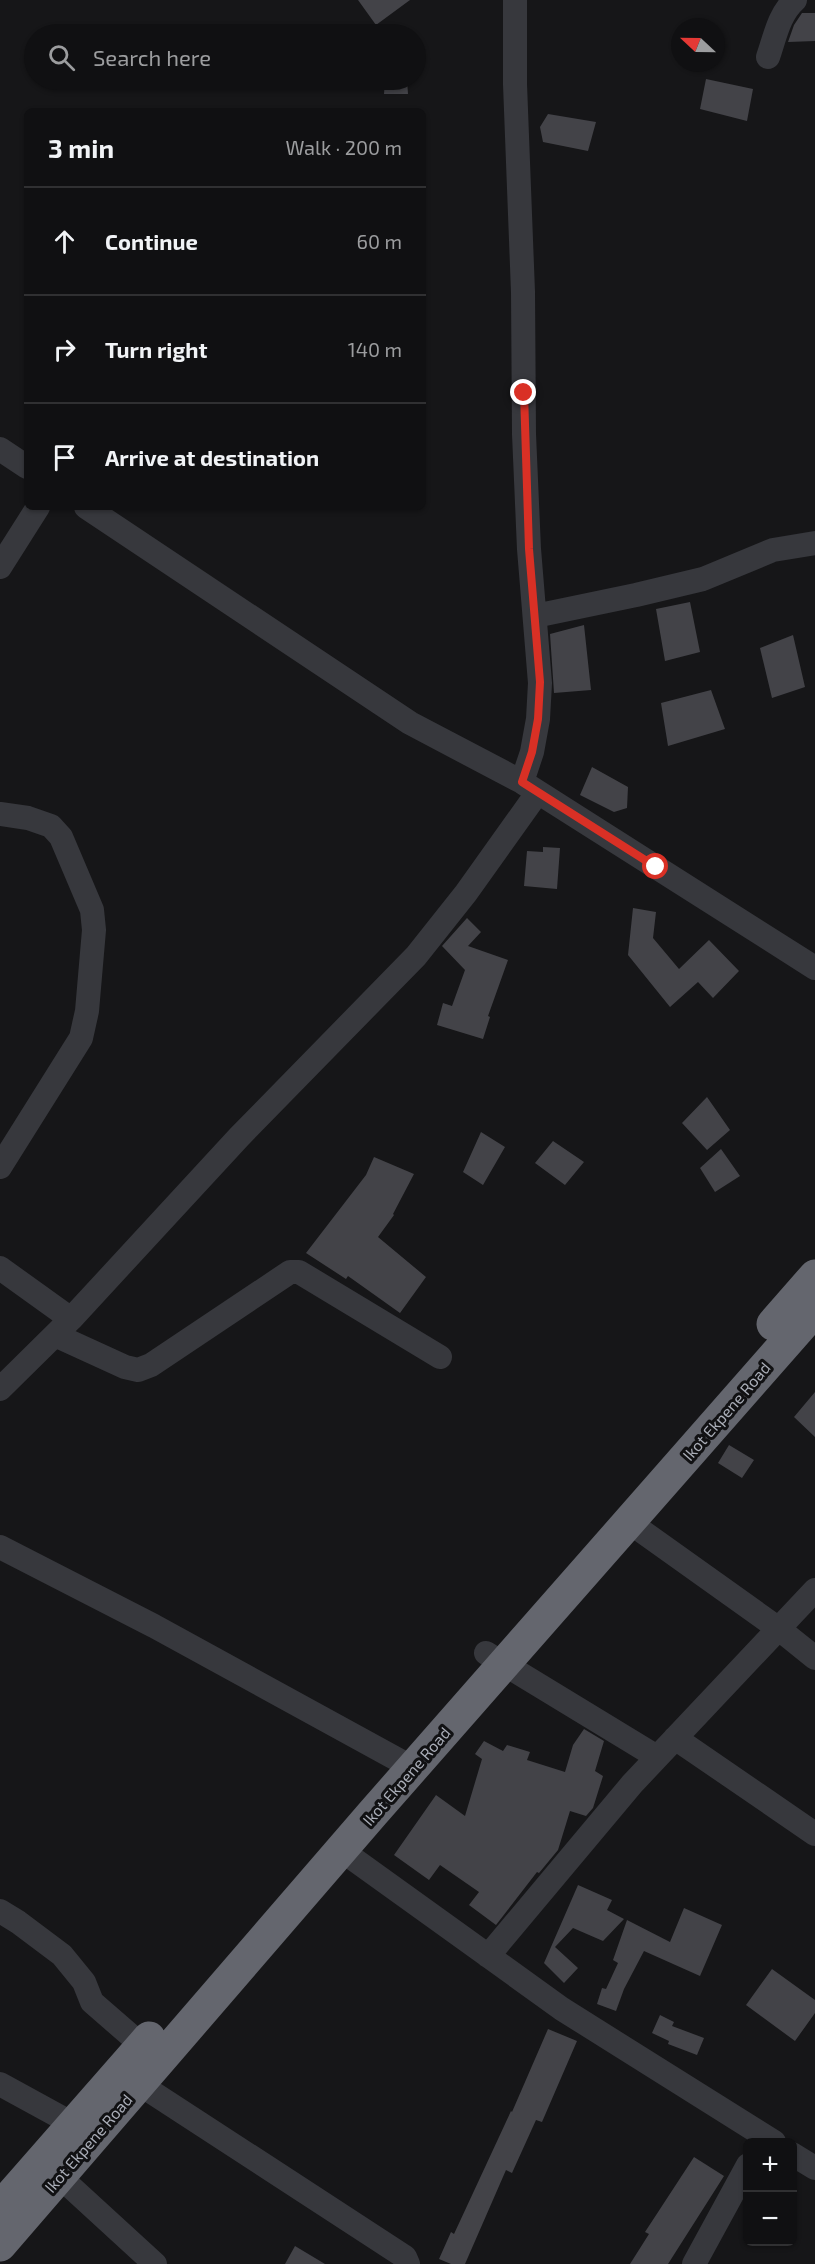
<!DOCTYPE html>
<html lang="en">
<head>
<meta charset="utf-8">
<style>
	:root { --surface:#101012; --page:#1e1e20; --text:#f1f3f6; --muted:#9c9d9f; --line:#303032 }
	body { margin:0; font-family:"Exo 2",sans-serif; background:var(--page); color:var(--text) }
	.controls { position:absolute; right:18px; bottom:18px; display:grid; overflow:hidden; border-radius:9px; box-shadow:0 2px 4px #0004 }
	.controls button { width:54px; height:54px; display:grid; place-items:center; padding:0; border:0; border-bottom:2px solid var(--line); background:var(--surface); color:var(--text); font:30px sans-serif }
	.compass { position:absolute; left:671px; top:18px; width:54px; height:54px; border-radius:50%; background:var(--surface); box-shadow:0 2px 4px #0004; rotate:292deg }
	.stop { position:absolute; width:18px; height:18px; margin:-14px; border:4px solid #d93025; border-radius:50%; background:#fff }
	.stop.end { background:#d93025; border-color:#fff; box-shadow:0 2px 6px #0008 }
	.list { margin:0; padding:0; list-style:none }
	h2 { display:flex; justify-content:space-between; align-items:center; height:78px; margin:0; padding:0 24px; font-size:26px }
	h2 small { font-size:20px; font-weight:400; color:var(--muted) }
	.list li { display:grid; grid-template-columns:39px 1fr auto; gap:18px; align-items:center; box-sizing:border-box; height:108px; padding:0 24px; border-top:2px solid var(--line) }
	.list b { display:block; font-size:22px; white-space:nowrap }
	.list em { font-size:20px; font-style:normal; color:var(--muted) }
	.icon { flex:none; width:33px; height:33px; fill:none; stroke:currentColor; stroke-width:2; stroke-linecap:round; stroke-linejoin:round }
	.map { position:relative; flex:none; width:815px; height:2264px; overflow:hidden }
	.search { position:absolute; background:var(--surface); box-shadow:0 2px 4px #0004; left:24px; top:24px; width:402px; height:66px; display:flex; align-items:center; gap:15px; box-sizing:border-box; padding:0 21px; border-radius:33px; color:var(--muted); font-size:22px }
	.panel { position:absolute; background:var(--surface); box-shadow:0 2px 4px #0004; left:24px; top:108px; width:402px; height:402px; border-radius:9px }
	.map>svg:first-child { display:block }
	.building { fill:#434348 }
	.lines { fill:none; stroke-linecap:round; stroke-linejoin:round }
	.minor { stroke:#37383d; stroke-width:24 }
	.highway { stroke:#64666e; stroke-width:33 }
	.route { stroke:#d93025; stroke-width:8 }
	.labels { text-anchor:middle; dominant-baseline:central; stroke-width:6; stroke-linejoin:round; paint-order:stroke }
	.street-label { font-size:16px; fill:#a9adb7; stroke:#111113 }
</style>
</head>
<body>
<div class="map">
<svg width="815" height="2264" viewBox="0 0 815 2264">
	<rect width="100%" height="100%" fill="#161618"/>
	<!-- building -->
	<path class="building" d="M358 0H410L376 25Z
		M802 13H815V41L788 42 794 25Z
		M706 79 753 89 747 121 700 109Z
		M385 80H407L408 94H384Z
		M548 114 596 122 588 151 543 142 540 127Z
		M690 602 700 652 665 661 656 609Z
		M584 625 591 690 554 693 550 634Z
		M793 635 805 687 772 698 760 648Z
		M711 690 725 729 668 746 661 703Z
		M592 767 628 787 627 808 614 812 580 795Z
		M543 847 560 848 557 889 524 886 527 851 543 852Z
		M633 908 656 912 653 938 679 969 709 940 739 971 713 998 698 982 670 1007 628 955Z
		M467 918 481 932 468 946 508 960 488 1016 490 1017 483 1039 437 1025 443 1003 452 1006 465 970 442 946Z
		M707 1097 730 1130 707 1150 682 1123Z
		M481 1132 505 1147 483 1185 463 1172Z
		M553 1141 584 1162 565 1185 535 1163Z
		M721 1149 740 1176 715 1192 700 1168Z
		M374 1157 414 1174 393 1214 394 1215 378 1237 426 1277 400 1313 348 1276 346 1279 306 1253 366 1175Z
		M815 1392V1437L794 1417Z
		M729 1445 754 1460 742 1478 718 1463Z
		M584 1729 604 1741 595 1771 603 1776 593 1808 586 1816 570 1811 558 1850 539 1873 537 1872 496 1925 469 1905 479 1892 440 1865 429 1880 394 1855 436 1795 465 1816 482 1759 475 1754 484 1741 503 1751 507 1745 530 1752 527 1760 565 1772 573 1745Z
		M578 1885 612 1900 607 1910 624 1919 603 1941 573 1928 555 1947 578 1968 564 1983 544 1963Z
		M684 1908 722 1925 700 1976 644 1951 624 1989 616 2011 597 2004 602 1988 606 1989 618 1963 613 1960 627 1920 670 1942Z
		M772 1969 815 2000V2013L795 2041 746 2005Z
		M660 2015 674 2022 672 2026 704 2038 697 2055 668 2044 669 2041 652 2033Z
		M548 2029 577 2041 542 2122 536 2120 512 2173 506 2170 465 2264H451L439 2259 451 2232 454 2234 511 2111 512 2112Z
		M694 2157 724 2176 668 2264H630L649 2234 645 2232Z
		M295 2246 325 2264H285Z"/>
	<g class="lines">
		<!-- minor -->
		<path class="minor" d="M515 0V84L523 292 524 434 529 549 540 683 538 719 532 752 522 782
			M768 57C775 37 779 14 795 0
			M0 449 27 467
			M86 507 410 723 522 782 815 968
			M0 567 38 507
			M535 616 636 595 703 579 773 550 815 543
			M0 814 28 818 51 826 61 837 92 910 94 930 87 1011 81 1038 0 1167
			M0 1268 71 1319
			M55 1335 125 1367 138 1370 151 1365 290 1272H299L440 1357
			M0 1389 71 1319 239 1137 416 956 466 893 538 792
			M629 1522 779 1629 815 1658
			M0 1547 154 1626 413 1768
			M486 1653 657 1757
			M675 1738 815 1834
			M341 1850 562 2009 774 2142
			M0 1911 18 1922 62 1955 84 1982 92 2002 153 2055
			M488 1956 632 1784 815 1590
			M127 2076 405 2257 408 2264
			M0 2084 73 2124
			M792 2154 815 2168
			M60 2177 155 2264
			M694 2264 748 2165"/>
		<!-- highway -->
		<path class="highway" d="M773 1324 815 1276
			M0 2208 149 2038
			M0 2245 373 1813 815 1310"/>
	</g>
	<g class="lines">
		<!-- route -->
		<path class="route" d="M524 393 529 549 540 682 538 719 532 752 522 782 656 867"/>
	</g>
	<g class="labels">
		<!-- street labels -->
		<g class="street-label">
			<text transform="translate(726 1411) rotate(-49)">Ikot Ekpene Road</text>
			<text transform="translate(406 1776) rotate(-49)">Ikot Ekpene Road</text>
			<text transform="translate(88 2143) rotate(-49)">Ikot Ekpene Road</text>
		</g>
	</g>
</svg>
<div class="controls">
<button>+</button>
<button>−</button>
</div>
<svg class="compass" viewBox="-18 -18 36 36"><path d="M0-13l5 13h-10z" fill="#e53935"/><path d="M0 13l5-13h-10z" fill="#9c9d9f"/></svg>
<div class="stop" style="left:656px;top:867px"></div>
<div class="stop end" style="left:524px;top:393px"></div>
<div class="search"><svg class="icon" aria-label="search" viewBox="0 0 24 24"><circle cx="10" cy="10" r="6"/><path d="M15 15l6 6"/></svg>Search here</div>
<section class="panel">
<h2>3 min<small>Walk · 200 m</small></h2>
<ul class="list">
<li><svg class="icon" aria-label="ahead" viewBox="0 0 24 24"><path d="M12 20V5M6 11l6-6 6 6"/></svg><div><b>Continue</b></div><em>60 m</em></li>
<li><svg class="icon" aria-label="right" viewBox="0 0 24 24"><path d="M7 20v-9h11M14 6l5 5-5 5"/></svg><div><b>Turn right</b></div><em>140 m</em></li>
<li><svg class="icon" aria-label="arrive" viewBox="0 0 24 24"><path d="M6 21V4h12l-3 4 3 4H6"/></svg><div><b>Arrive at destination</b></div></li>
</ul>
</section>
</div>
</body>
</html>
